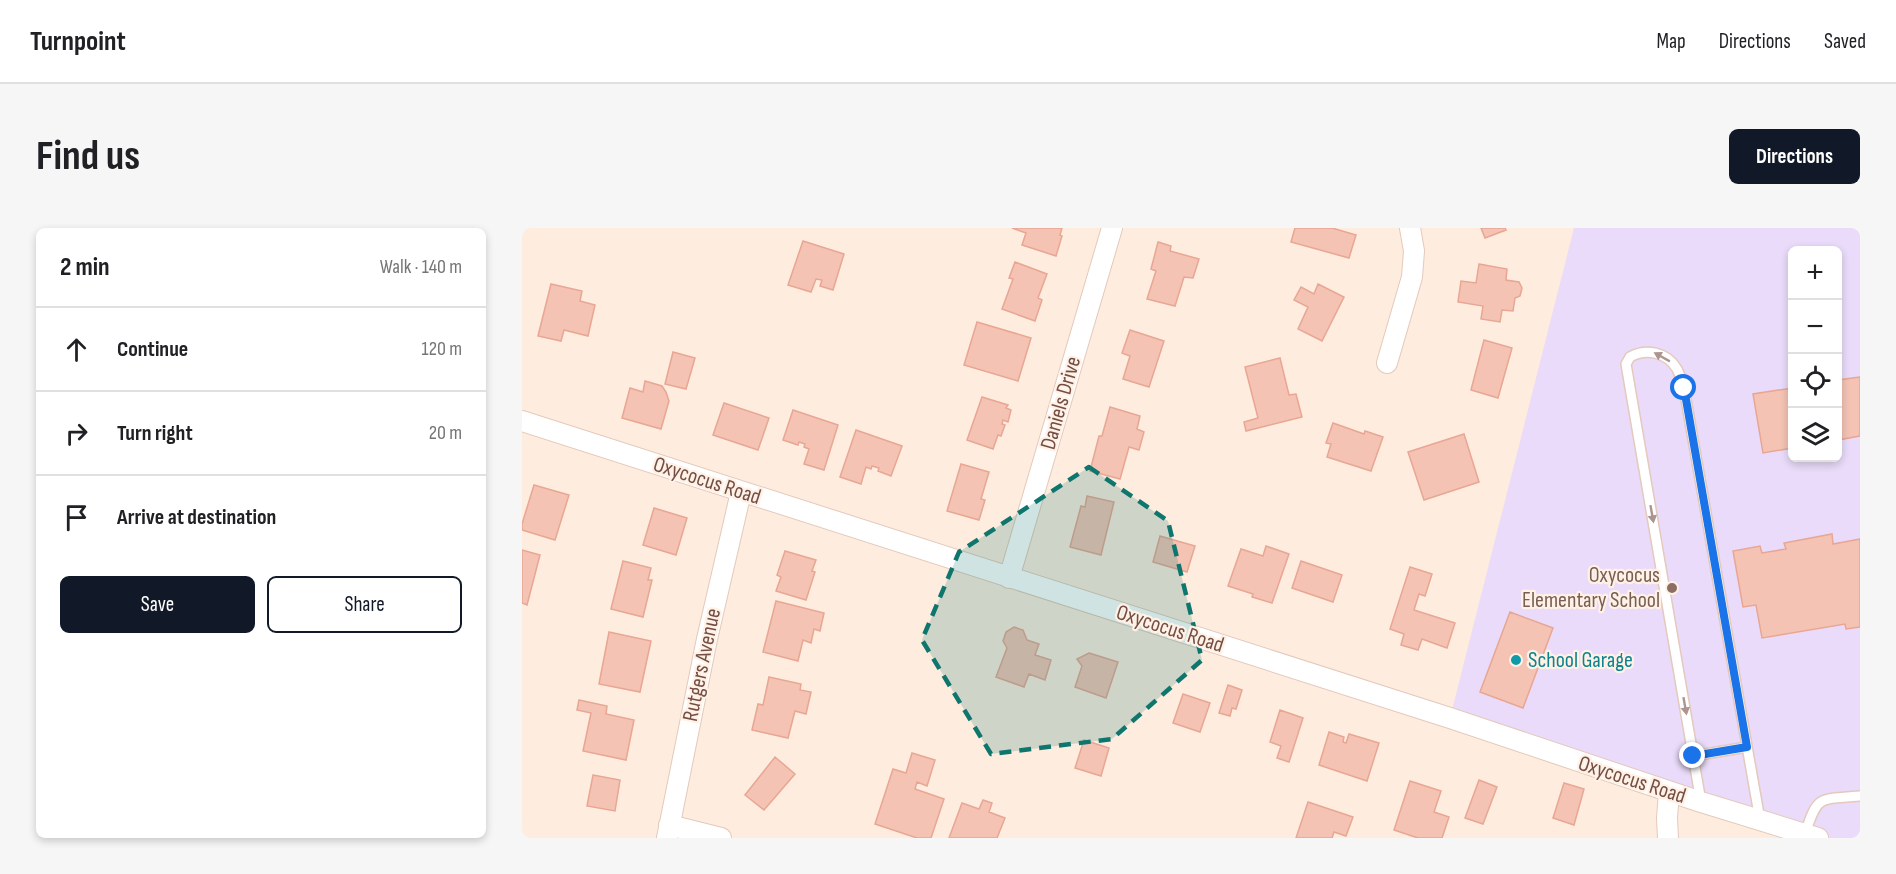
<!DOCTYPE html>
<html lang="en">
<head>
<meta charset="utf-8">
<style>
	:root { --surface:#fff; --page:#f6f6f6; --text:#202124; --muted:#757577; --line:#e0e0e0; --accent:#111827 }
	body { margin:0; font-family:"Sofia Sans Condensed",sans-serif; background:var(--page); color:var(--text) }
	.controls { position:absolute; right:18px; top:18px; display:grid; overflow:hidden; border-radius:9px; box-shadow:0 3px 9px #0003 }
	.controls button { width:54px; height:54px; display:grid; place-items:center; padding:0; border:0; border-bottom:2px solid var(--line); background:var(--surface); color:var(--text); font:30px sans-serif }
	.stop { position:absolute; width:18px; height:18px; margin:-14px; border:4px solid #1a73e8; border-radius:50%; background:#fff }
	.stop.end { background:#1a73e8; border-color:#fff; box-shadow:0 2px 6px #0008 }
	.list { margin:0; padding:0; list-style:none }
	h2 { display:flex; justify-content:space-between; align-items:center; height:78px; margin:0; padding:0 24px; font-size:26px }
	h2 small { font-size:20px; font-weight:400; color:var(--muted) }
	.list li { display:grid; grid-template-columns:39px 1fr auto; gap:18px; align-items:center; box-sizing:border-box; height:84px; padding:0 24px; border-top:2px solid var(--line) }
	.list b { display:block; font-size:22px; white-space:nowrap }
	.list em { font-size:20px; font-style:normal; color:var(--muted) }
	.actions { display:flex; gap:12px; padding:18px 24px }
	.actions a { flex:1; padding:14px 0; border:2px solid var(--accent); border-radius:9px; text-align:center; font-size:21px; color:var(--accent) }
	.actions .main { background:var(--accent); color:#fff }
	.icon { flex:none; width:33px; height:33px; fill:none; stroke:currentColor; stroke-width:2; stroke-linecap:round; stroke-linejoin:round }
	.map { position:relative; flex:none; width:1338px; height:610px; overflow:hidden; border-radius:9px }
	header { display:flex; align-items:center; gap:36px; box-sizing:border-box; height:84px; padding:0 30px; background:var(--surface); border-bottom:2px solid var(--line) }
	header strong { font-size:28px }
	nav { display:flex; gap:33px; margin-inline-start:auto; font-size:21px }
	.intro { display:flex; align-items:center; justify-content:space-between; box-sizing:border-box; height:144px; padding:0 36px }
	h1 { margin:0; font-size:42px }
	.button { padding:15px 27px; border-radius:9px; background:var(--accent); color:#fff; font-size:21px; font-weight:700 }
	main { display:flex; gap:36px; padding:0 36px }
	aside { flex:1; background:var(--surface); border-radius:9px; box-shadow:0 3px 9px #0003 }
	.map>svg:first-child { display:block }
	.education { fill:#e9dbf9; fill-rule:evenodd }
	.building { fill:#f4c3b4; stroke:#e8a693; stroke-width:1.5 }
	.lines { fill:none; stroke-linecap:round; stroke-linejoin:round }
	.lane-casing { stroke:#e4c9bc; stroke-width:12 }
	.street-casing { stroke:#e4c9bc; stroke-width:22 }
	.lane { stroke:#fff; stroke-width:9 }
	.street { stroke:#fff; stroke-width:20 }
	.oneway { fill:#ac958f }
	.route { stroke:#1a73e8; stroke-width:8 }
	.marked { fill:#0f766e; fill-opacity:0.2; stroke:#0f766e; stroke-width:4.5; stroke-dasharray:12 8; stroke-linejoin:round }
	.education-dot { fill:#8d6e63; stroke:#fff1e5; stroke-width:2 }
	.culture-dot { fill:#0f9aa8; stroke:#fff1e5; stroke-width:2 }
	.labels { text-anchor:middle; dominant-baseline:central; stroke-width:4.5; stroke-linejoin:round; paint-order:stroke }
	.street-label { font-size:22px; fill:#744e45; stroke:#fff1e5 }
	.education-label { font-size:22px; fill:#785e54; stroke:#fff1e5; text-anchor:end }
	.culture-label { font-size:22px; fill:#0d838f; stroke:#fff1e5; text-anchor:start }
</style>
</head>
<body>
<header>
<strong>Turnpoint</strong>
<nav><a>Map</a><a>Directions</a><a>Saved</a></nav>
</header>
<div class="intro"><h1>Find us</h1><a class="button">Directions</a></div>
<main>
<aside>
<h2>2 min<small>Walk · 140 m</small></h2>
<ul class="list">
<li><svg class="icon" aria-label="ahead" viewBox="0 0 24 24"><path d="M12 20V5M6 11l6-6 6 6"/></svg><div><b>Continue</b></div><em>120 m</em></li>
<li><svg class="icon" aria-label="right" viewBox="0 0 24 24"><path d="M7 20v-9h11M14 6l5 5-5 5"/></svg><div><b>Turn right</b></div><em>20 m</em></li>
<li><svg class="icon" aria-label="arrive" viewBox="0 0 24 24"><path d="M6 21V4h12l-3 4 3 4H6"/></svg><div><b>Arrive at destination</b></div></li>
</ul>
<div class="actions"><a class="main">Save</a><a>Share</a></div>
</aside>
<div class="map">
<svg width="1338" height="610" viewBox="0 0 1338 610">
	<rect width="100%" height="100%" fill="#feecde"/>
	<!-- education -->
	<path class="education" d="M1052 0H1338V610H1296L928 490ZM1270 22H1316V230H1270Z"/>
	<!-- building -->
	<path class="building" d="M490 0H540L538 7 540 8 534 28 500 17 504 5Z
		M773 0H810L834 7 827 30 769 14Z
		M959 0H983L984 2 963 10Z
		M281 13 322 26 311 62 298 58 300 52 294 51 289 64 266 57Z
		M636 14 649 18 648 23 677 31 671 50 662 49 653 78 625 71 634 43 629 41Z
		M493 34 525 46 516 70 520 72 513 93 480 81 491 51 487 50Z
		M957 36 985 41 984 52 997 54 1000 60 998 68 993 70 991 83 980 82 978 94 959 91 961 78 936 74 939 53 954 55Z
		M29 56 60 63 58 73 73 77 66 108 42 102 39 113 16 108Z
		M796 56 822 69 800 113 776 101 786 79 772 72 779 59 792 66Z
		M455 94 509 110 496 153 442 137Z
		M608 102 642 113 627 159 601 151 608 128 600 125Z
		M962 112 990 120 976 170 949 162Z
		M151 124 173 130 164 161 143 156Z
		M758 130 767 167 774 166 780 189 724 203 722 194 736 190 723 139Z
		M1338 149V208L1316 212V152Z
		M123 153 140 158 144 164 147 173 139 201 100 190 108 160 121 164Z
		M1270 160V220L1241 225 1231 166Z
		M460 169 486 177 484 180 489 182 486 194 481 192 480 196 483 197 479 208 476 207 471 221 445 212Z
		M202 175 247 190 236 222 191 207Z
		M588 179 618 188 615 201 622 204 617 222 607 219 598 251 568 243 577 208H580Z
		M271 182 316 197 302 242 282 236 287 221 282 219 283 216 277 214 276 217 261 212Z
		M811 195 842 206 843 203 861 209 849 243 805 229 809 216 804 215Z
		M334 202 380 218 369 248 356 243 357 240 350 238 349 241 344 239 339 256 318 249Z
		M942 206 957 254 902 272 886 224Z
		M439 236 467 244 459 271 463 272 457 292 425 283Z
		M12 257 47 267 33 312 0 302V296Z
		M565 268 592 274 579 327 548 319 559 278 563 279Z
		M132 280 165 290 154 327 121 317Z
		M1310 306 1311 316 1338 311V399L1324 401 1323 396 1240 410 1234 377 1221 379 1211 323 1238 318 1240 325 1264 321 1262 315Z
		M638 308 673 318 665 344 631 334Z
		M744 318 767 326 750 375 730 369 731 366 706 358 719 321 741 328Z
		M0 322 18 327 5 377 0 375Z
		M263 323 294 332 290 343 293 344 284 372 254 363 259 349 255 347Z
		M101 333 129 340 126 352H130L121 389 89 381Z
		M779 333 820 347 811 374 770 360Z
		M888 339 910 346 903 368 897 366 892 382 933 395 925 420 900 411 896 422 879 417 882 406 868 401Z
		M254 373 302 385 298 403 292 401 289 415 281 412 276 433 241 424Z
		M988 384 1031 400 1001 480 958 464Z
		M492 399 501 402 505 412 517 416 513 427 529 432 523 452 507 446 502 459 474 449 485 420 481 413 484 404Z
		M87 404 129 413 118 464 77 456Z
		M567 425 596 434 584 470 553 459 560 438 555 431Z
		M247 449 279 456 278 462 289 464 284 486 273 483 266 510 230 502 236 476 241 477Z
		M706 457 720 462 714 481 710 480 708 488 697 485Z
		M661 466 688 475 678 504 651 495Z
		M57 472 85 478 84 486 112 492 104 532 61 523 69 485 55 482Z
		M758 482 781 490 767 534 755 530 759 518 748 514Z
		M807 504 822 509 821 514 824 515 827 506 857 515 845 553 797 537Z
		M562 512 587 520 579 548 553 540Z
		M390 525 413 532 405 558 395 554 393 561 422 571 409 610H395L353 596 371 541 384 545Z
		M253 529 273 546 242 582 223 567Z
		M71 547 98 552 93 583 65 578Z
		M957 552 975 559 961 596 943 590Z
		M888 553 919 563 912 584 927 589 920 610H896L872 602Z
		M1042 555 1062 561 1052 597 1031 590Z
		M461 572 470 575 467 584 483 590 475 610H427L440 575 457 581Z
		M786 574 831 589 824 608 812 604 810 610H774Z"/>
	<g class="lines">
		<defs>
			<path id="lane" d="M1171 528 1225 519
				M1179 574 1104 136 1108 129C1124 120 1145 124 1155 141 1158 147 1160 153 1162 160L1238 592
				M1283 606C1296 565 1298 572 1338 568"/>
			<path id="street" d="M865 135 890 49 892 23 888 0
				M0 193 928 490 1179 574 1296 610
				M487 350 590 0
				M147 597 199 610
				M145 610 185 411 219 264
				M1146 610 1145 590 1147 564"/>
		</defs>
		<!-- lane casing -->
		<use href="#lane" class="lane-casing"/>
		<!-- street casing -->
		<use href="#street" class="street-casing"/>
		<!-- lane -->
		<use href="#lane" class="lane"/>
		<!-- street -->
		<use href="#street" class="street"/>
	</g>
	<!-- one-way arrows -->
	<defs><path id="oneway-solid" d="M-6-.8H1V-3.2L6.5 0L1 3.2V.8H-6Z" transform="scale(1.5)"/></defs>
	<g class="oneway">
		<use href="#oneway-solid" transform="translate(1140 129) rotate(-151)"/>
		<use href="#oneway-solid" transform="translate(1130 286) rotate(80)"/>
		<use href="#oneway-solid" transform="translate(1163 478) rotate(80)"/>
	</g>
	<g class="lines">
		<!-- route -->
		<path class="route" d="M1162 160 1225 519 1171 528"/>
	</g>
	<!-- marked area -->
	<path class="marked" d="M567 239 646 293 680 432 590 511 469 526 400 412 437 324Z"/>
	<!-- markers -->
	<circle class="education-dot" cx="1150" cy="360" r="6"/>
	<circle class="culture-dot" cx="994" cy="432" r="6"/>
	<g class="labels">
		<!-- street labels -->
		<g class="street-label">
			<text transform="translate(539 175) rotate(-74)">Daniels Drive</text>
			<text transform="translate(185 253) rotate(18)">Oxycocus Road</text>
			<text transform="translate(648 401) rotate(18)">Oxycocus Road</text>
			<text transform="translate(180 437) rotate(-78)">Rutgers Avenue</text>
			<text transform="translate(1110 552) rotate(18)">Oxycocus Road</text>
		</g>
		<!-- education labels -->
		<g class="education-label">
			<text x="1138" y="347">Oxycocus<tspan x="1138" dy="25">Elementary School</tspan></text>
		</g>
		<!-- culture labels -->
		<g class="culture-label">
			<text x="1006" y="432">School Garage</text>
		</g>
	</g>
</svg>
<div class="controls">
<button>+</button>
<button>−</button>
<button><svg class="icon" aria-label="locate" viewBox="0 0 24 24"><circle cx="12" cy="12" r="6"/><path d="M12 2v4M12 18v4M2 12h4M18 12h4"/></svg></button>
<button><svg class="icon" aria-label="layers" viewBox="0 0 24 24"><path d="M12 4l9 5-9 5-9-5zM3 14l9 5 9-5"/></svg></button>
</div>
<div class="stop" style="left:1162px;top:160px"></div>
<div class="stop end" style="left:1171px;top:528px"></div>
</div>
</main>
</body>
</html>
